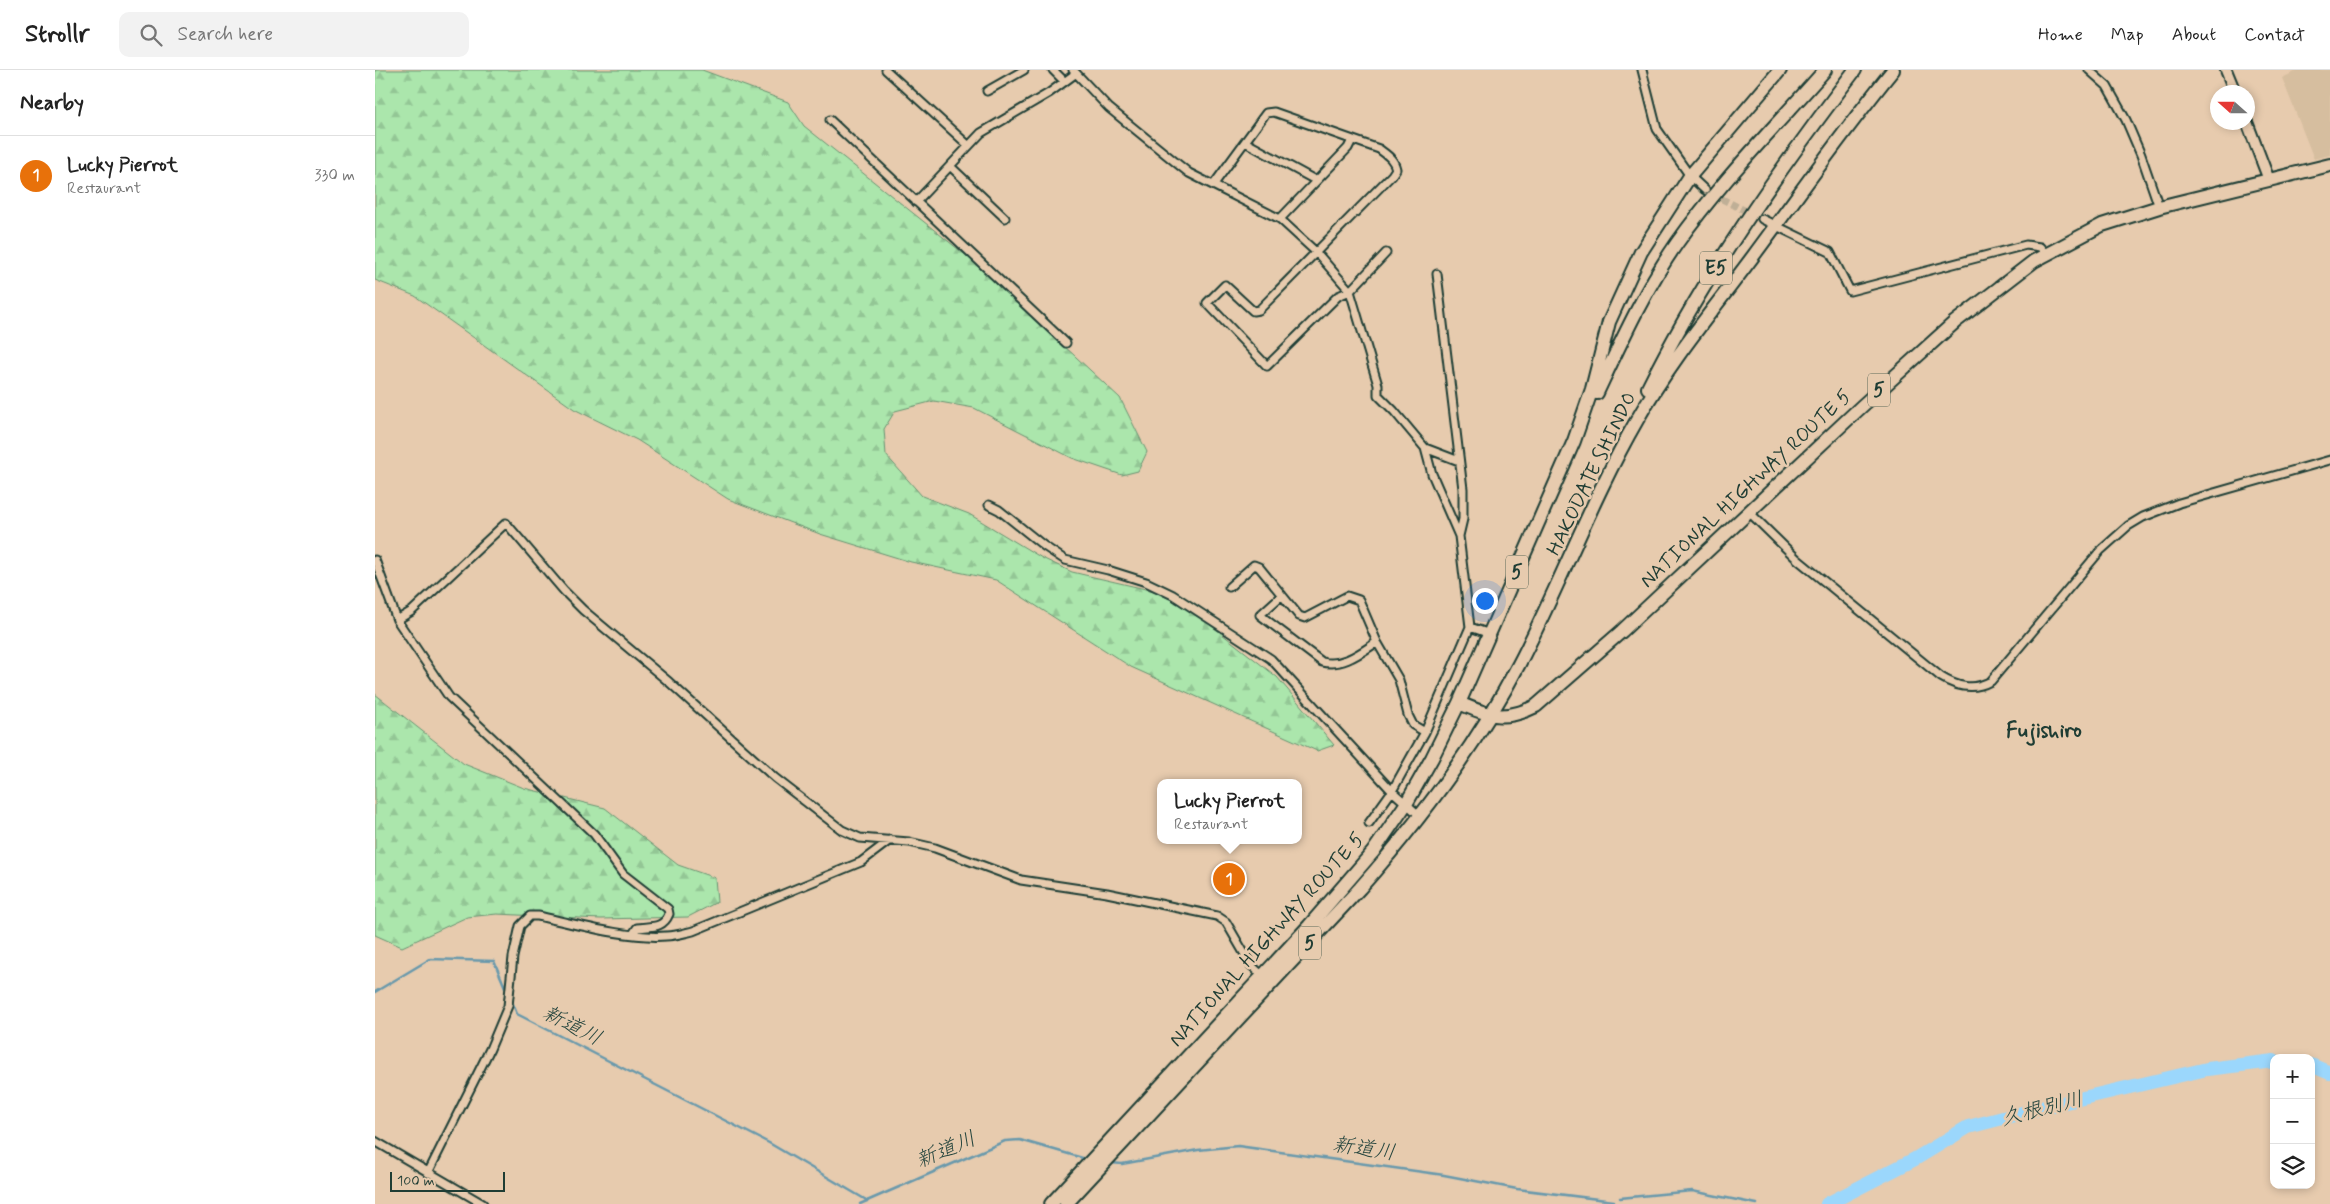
<!DOCTYPE html>
<html lang="en">
<head>
<meta charset="utf-8">
<style>
	:root { --surface:#fff; --page:#f2f2f2; --text:#222; --muted:#767676; --line:#e0e0e0; --accent:#1f3d34 }
	body { margin:0; font-family:Mynerve,"Klee One",sans-serif; background:var(--page); color:var(--text) }
	.controls { position:absolute; right:15px; bottom:15px; display:grid; overflow:hidden; border-radius:10px; box-shadow:0 2px 8px #0003 }
	.controls button { width:45px; height:45px; display:grid; place-items:center; padding:0; border:0; border-bottom:1px solid var(--line); background:var(--surface); color:var(--text); font:25px sans-serif }
	.compass { position:absolute; left:1835px; top:15px; width:45px; height:45px; border-radius:50%; background:var(--surface); box-shadow:0 2px 8px #0003; rotate:291deg }
	.scale { position:absolute; left:15px; bottom:12px; width:115px; box-sizing:border-box; padding-left:5px; border:2px solid #1f3d34; border-top:0; font-size:14px; line-height:18px; white-space:nowrap; color:#1f3d34; -webkit-text-stroke:4px #e7cbae; paint-order:stroke }
	.you { position:absolute; left:1109px; top:530px; width:18px; height:18px; margin:-12px; border:4px solid #fff; border-radius:50%; background:#1a73e8; box-shadow:0 0 0 8px #1a73e833 }
	.badge { display:grid; place-items:center; width:32px; height:32px; border-radius:50%; background:var(--accent); color:#fff; font-size:16px; font-weight:700 }
	.pin { position:absolute; translate:-50% -50%; border:2px solid #fff; box-shadow:0 1px 5px #0006 }
	.popup { position:absolute; left:782px; top:709px; width:145px; height:65px; box-sizing:border-box; display:grid; place-content:center; border-radius:10px; background:var(--surface); filter:drop-shadow(0 1px 4px #0005); font-size:16px; white-space:nowrap; color:var(--muted) }
	.popup b { font-size:19px; color:var(--text) }
	.popup::after { content:''; position:absolute; left:50%; top:100%; margin-left:-10px; border:10px solid transparent; border-top-color:var(--surface) }
	.list { margin:0; padding:0; list-style:none }
	h2 { display:flex; justify-content:space-between; align-items:center; height:65px; margin:0; padding:0 20px; font-size:21px }
	h2 small { font-size:16px; font-weight:400; color:var(--muted) }
	.list li { display:grid; grid-template-columns:32px 1fr auto; gap:15px; align-items:center; box-sizing:border-box; height:80px; padding:0 20px; border-top:1px solid var(--line) }
	.list b { display:block; font-size:19px; white-space:nowrap }
	.list p { margin:0; font-size:16px; white-space:nowrap; color:var(--muted) }
	.list em { font-size:16px; font-style:normal; color:var(--muted) }
	.icon { flex:none; width:28px; height:28px; fill:none; stroke:currentColor; stroke-width:2; stroke-linecap:round; stroke-linejoin:round }
	.map { position:relative; flex:none; width:1955px; height:1134px; overflow:hidden }
	header { display:flex; align-items:center; gap:30px; box-sizing:border-box; height:70px; padding:0 25px; background:var(--surface); border-bottom:1px solid var(--line) }
	header strong { font-size:24px }
	nav { display:flex; gap:28px; margin-inline-start:auto; font-size:18px }
	.search { width:350px; height:45px; background:var(--page); display:flex; align-items:center; gap:12px; box-sizing:border-box; padding:0 18px; border-radius:10px; color:var(--muted); font-size:19px }
	main { display:flex }
	aside { flex:1; background:var(--surface) }
	.map>svg:first-child { display:block }
	.built { fill:#d6be9f }
	.forest { fill:url(#forest-firs); stroke:#659270 }
	.lines { fill:none; stroke-linecap:round; stroke-linejoin:round }
	.stream { stroke:#6999ac; stroke-width:2.5 }
	.river { stroke:#9bd7fc; stroke-width:14 }
	.street-tunnel { stroke:#bfaf96; stroke-width:7; stroke-dasharray:7 3.5; stroke-linecap:butt }
	.street-casing { stroke:#1f3d34; stroke-width:11 }
	.secondary-casing { stroke:#1f3d34; stroke-width:14 }
	.highway-casing { stroke:#1f3d34; stroke-width:16 }
	.street { stroke:#e7cbae; stroke-width:7 }
	.secondary { stroke:#e7cbae; stroke-width:10 }
	.highway { stroke:#e7cbae; stroke-width:12 }
	.labels { text-anchor:middle; dominant-baseline:central; stroke-width:5; stroke-linejoin:round; paint-order:stroke }
	.shield { fill:#e7cbae; stroke:#5b6859; stroke-width:1 }
	.shield-label { font-size:19px; font-weight:bold; fill:#1f3d34 }
	.street-label { font-size:20px; fill:#1f3d34; stroke:#e7cbae }
	.water-label { font-size:21px; font-style:italic; fill:#25453e; stroke:#e7cbae }
	.quarter-label { font-size:22px; font-weight:bold; fill:#1f3d34; stroke:#e7cbae }
</style>
</head>
<body>
<header>
<strong>Strollr</strong>
<div class="search"><svg class="icon" aria-label="search" viewBox="0 0 24 24"><circle cx="10" cy="10" r="6"/><path d="M15 15l6 6"/></svg>Search here</div>
<nav><a>Home</a><a>Map</a><a>About</a><a>Contact</a></nav>
</header>
<main>
<aside>
<h2>Nearby<small></small></h2>
<ul class="list">
<li><span class="badge" style="background:#e8710a">1</span><div><b>Lucky Pierrot</b><p>Restaurant</p></div><em>330 m</em></li>
</ul>
</aside>
<div class="map">
<svg width="1955" height="1134" viewBox="0 0 1955 1134">
	<defs>
		<pattern id="forest-firs" width="22" height="20" patternUnits="userSpaceOnUse" patternTransform="scale(1.25)"><rect width="22" height="20" fill="#abe6ac"/><path d="M5 1l3.5 6h-7zM16 11l3.5 6h-7z" fill="#93c695"/></pattern>
	</defs>
	<rect width="100%" height="100%" fill="#e7cbae"/>
	<filter id="ink" filterUnits="userSpaceOnUse"><feTurbulence type="fractalNoise" baseFrequency=".02" numOctaves="2"/><feDisplacementMap in="SourceGraphic" scale="10" xChannelSelector="R" yChannelSelector="G"/><feConvolveMatrix kernelMatrix="1 2 1 2 8 2 1 2 1" color-interpolation-filters="sRGB"/></filter>
	<g filter="url(#ink)">
		<!-- built -->
		<path class="built" d="M1924 0H1955V85L1939 89 1907 8Z"/>
		<!-- forest -->
		<path class="forest" d="M0 0H327L413 32 429 56 598 191 745 328 772 382 763 401 747 405 697 388 599 338 559 331 520 341 509 359 511 385 547 426 594 444 667 488 697 502 779 521 815 539 902 607 959 675 942 681 756 597 621 510 536 492 445 464 353 429 262 370 199 339 40 226 0 210Z
			M0 624 89 694 149 718 230 738 303 795 340 808 342 832 313 847 226 849 122 844 92 847 27 877 0 865Z"/>
		<g class="lines">
			<!-- stream -->
			<path class="stream" d="M0 922 55 889 119 891 132 922
				M136 929 142 944 394 1073 493 1131
				M736 1093 747 1094 823 1080 863 1076 1069 1105 1142 1119 1239 1131
				M1245 1128 1317 1121 1382 1134
				M485 1134 630 1071 645 1070 711 1089"/>
			<!-- river -->
			<path class="river" d="M1936 995 1955 1003
				M1452 1134 1540 1089 1593 1057 1678 1035 1832 999 1899 991"/>
			<!-- street-tunnel -->
			<path class="street-tunnel" d="M1337 124 1387 149"/>
			<defs>
				<path id="street" d="M511 0 593 75
					M678 0 689 11
					M698 0 734 38 804 95 814 103 905 149 942 183 975 221 1003 315V325L1019 341 1050 378 1057 404 1084 466 1095 557 1050 662 1017 721 994 753
					M1267 0 1282 59 1315 106 1330 120
					M1714 0 1732 16 1751 50 1766 85 1784 137
					M612 21 649 0
					M455 50 691 273
					M870 72 940 110
					M575 96 630 148
					M839 114 891 43 899 42 1004 79C1012 85 1019 89 1021 99L1017 105 884 240 878 241 850 215 832 233 892 296 963 226 975 221 1011 183
					M541 132 606 63 674 23 700 4
					M905 149 973 78 977 70
					M1387 149 1455 182 1475 221 1651 175 1665 177 1671 184
					M1062 204 1088 419V449L1084 466
					M1050 378 1084 391
					M614 435 624 440 669 476 690 490 733 500 771 512 798 525 896 589 1017 721 1045 746
					M1374 442 1422 489 1566 607C1582 617 1598 621 1616 611L1725 481 1753 456 1768 447 1804 433 1955 390
					M0 490 22 550 74 627 219 764 248 804 293 839 294 844C288 859 276 856 262 858L258 864
					M854 517 879 495 884 497 924 546 930 548 972 526 984 530 1002 572 1024 610 1033 645 1038 655 1050 662
					M907 525 885 545 947 592C968 597 985 583 1002 572
					M22 550 37 541 131 453 189 521 208 540 294 612 400 708 467 760 485 768 534 772 560 778 646 810 732 823 842 846 851 852 876 895 889 907
					M1095 557 1115 564
					M0 1071 108 1134
					M53 1103 115 979 133 936 138 887 145 856 155 846H163C200 854 254 869 291 866 300 866 309 863 318 861L486 792 515 770"/>
				<path id="secondary" d="M1851 0 1860 22
					M1872 52 1894 110"/>
				<path id="highway" d="M1273 318C1329 205 1404 100 1480 0
					M1222 323C1246 272 1270 219 1302 173 1346 111 1400 57 1450 0
					M1084 633C1115 646 1129 652 1161 636L1247 561 1487 336 1580 252 1659 191 1727 155 1784 137 1955 95
					M676 1134 934 856 998 782 1031 734 1057 688 1084 633 1199 371 1217 319 1234 252 1266 182 1315 106 1405 0
					M691 1134 985 818C1046 749 1102 675 1144 594 1186 513 1217 428 1262 350 1295 291 1339 239 1379 185 1425 123 1469 60 1518 0"/>
			</defs>
			<!-- street casing -->
			<use href="#street" class="street-casing"/>
			<!-- secondary casing -->
			<use href="#secondary" class="secondary-casing"/>
			<!-- highway casing -->
			<use href="#highway" class="highway-casing"/>
			<!-- street -->
			<use href="#street" class="street"/>
			<!-- secondary -->
			<use href="#secondary" class="secondary"/>
			<!-- highway -->
			<use href="#highway" class="highway"/>
		</g>
	</g>
	<g class="labels">
		<!-- shield labels -->
		<g class="shield">
			<rect x="1325" y="181.5" width="32" height="33" rx="4"/>
			<rect x="1493" y="303.5" width="22" height="33" rx="4"/>
			<rect x="1131" y="485.5" width="22" height="33" rx="4"/>
			<rect x="924" y="856.5" width="22" height="33" rx="4"/>
		</g>
		<g class="shield-label">
			<text x="1341" y="198">E5</text>
			<text x="1504" y="320">5</text>
			<text x="1142" y="502">5</text>
			<text x="935" y="873">5</text>
		</g>
		<!-- street labels -->
		<g class="street-label">
			<text transform="translate(1217 404) rotate(-64)">HAKODATE SHINDO</text>
			<text transform="translate(1371 419) rotate(-43)">NATIONAL HIGHWAY ROUTE 5</text>
			<text transform="translate(892 870) rotate(-48)">NATIONAL HIGHWAY ROUTE 5</text>
		</g>
		<!-- water labels -->
		<g class="water-label">
			<text transform="translate(197 956) rotate(27)">新道川</text>
			<text transform="translate(1667 1039) rotate(-14)">久根別川</text>
			<text transform="translate(989 1079) rotate(8)">新道川</text>
			<text transform="translate(571 1080) rotate(-23)">新道川</text>
		</g>
		<!-- quarter labels -->
		<g class="quarter-label">
			<text x="1669" y="661">Fujishiro</text>
		</g>
	</g>
</svg>
<div class="controls">
<button>+</button>
<button>−</button>
<button><svg class="icon" aria-label="layers" viewBox="0 0 24 24"><path d="M12 4l9 5-9 5-9-5zM3 14l9 5 9-5"/></svg></button>
</div>
<svg class="compass" viewBox="-18 -18 36 36"><path d="M0-13l5 13h-10z" fill="#e53935"/><path d="M0 13l5-13h-10z" fill="#767676"/></svg>
<div class="scale">100 m</div>
<div class="you"></div>
<div class="pin badge" style="left:854px;top:809px;background:#e8710a">1</div>
<div class="popup"><b>Lucky Pierrot</b>Restaurant</div>
</div>
</main>
</body>
</html>
